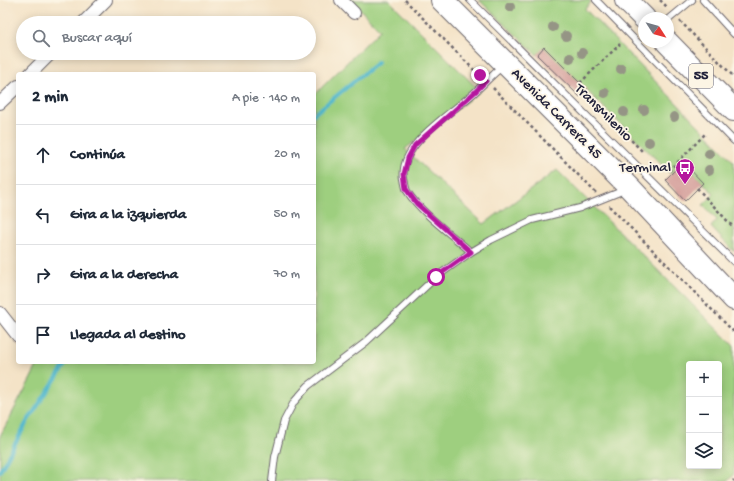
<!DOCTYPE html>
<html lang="es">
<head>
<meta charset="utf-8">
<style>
	:root { --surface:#fff; --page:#f6f6f7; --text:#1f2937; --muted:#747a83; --line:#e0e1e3 }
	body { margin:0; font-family:"Gochi Hand",sans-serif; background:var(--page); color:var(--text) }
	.controls { position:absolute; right:12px; bottom:12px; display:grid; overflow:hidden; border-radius:4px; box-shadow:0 2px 10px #0003 }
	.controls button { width:36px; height:36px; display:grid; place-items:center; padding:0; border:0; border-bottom:1px solid var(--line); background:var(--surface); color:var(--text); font:20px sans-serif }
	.compass { position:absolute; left:638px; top:12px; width:36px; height:36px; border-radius:50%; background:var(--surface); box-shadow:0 2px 10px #0003; rotate:126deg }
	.stop { position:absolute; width:12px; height:12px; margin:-9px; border:3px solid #b5179e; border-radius:50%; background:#fff }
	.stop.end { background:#b5179e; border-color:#fff; box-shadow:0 1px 4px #0008 }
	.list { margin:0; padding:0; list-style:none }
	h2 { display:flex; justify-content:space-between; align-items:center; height:52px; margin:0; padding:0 16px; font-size:17px }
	h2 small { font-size:13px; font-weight:400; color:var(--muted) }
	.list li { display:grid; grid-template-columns:26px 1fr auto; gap:12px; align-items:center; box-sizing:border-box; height:60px; padding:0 16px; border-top:1px solid var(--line) }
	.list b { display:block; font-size:15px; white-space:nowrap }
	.list em { font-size:13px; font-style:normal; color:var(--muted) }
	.icon { flex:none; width:22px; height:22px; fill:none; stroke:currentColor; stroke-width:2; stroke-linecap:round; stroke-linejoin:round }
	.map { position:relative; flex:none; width:734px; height:481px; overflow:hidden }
	.search { position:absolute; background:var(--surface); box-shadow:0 2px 10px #0003; left:16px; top:16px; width:300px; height:44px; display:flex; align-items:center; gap:10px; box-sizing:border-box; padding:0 14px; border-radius:22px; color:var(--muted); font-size:15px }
	.panel { position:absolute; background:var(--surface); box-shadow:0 2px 10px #0003; left:16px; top:72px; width:300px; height:292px; border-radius:4px }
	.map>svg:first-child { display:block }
	.green { fill:#9ecf7f; stroke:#60785d; fill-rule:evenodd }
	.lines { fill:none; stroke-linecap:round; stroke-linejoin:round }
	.stream { stroke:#4eb6cc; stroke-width:4 }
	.building { fill:#cf9391 }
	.lane-casing { stroke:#6c666c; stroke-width:8 }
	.street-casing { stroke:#6c666c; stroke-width:14 }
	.highway-casing { stroke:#6c666c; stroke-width:24 }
	.path { stroke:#6c666c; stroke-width:2.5; stroke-dasharray:3 3; stroke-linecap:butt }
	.lane { stroke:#fff; stroke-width:6 }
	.street { stroke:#fff; stroke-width:12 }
	.highway { stroke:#fff; stroke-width:22 }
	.tree { fill:#959585 }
	.route { stroke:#b5179e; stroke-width:5 }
	.labels { text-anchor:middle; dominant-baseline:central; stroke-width:3.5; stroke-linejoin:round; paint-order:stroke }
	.shield { fill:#fcf5e5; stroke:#63616e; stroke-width:1 }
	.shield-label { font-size:14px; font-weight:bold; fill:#22223b }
	.street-label { font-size:15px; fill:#22223b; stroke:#fcf5e5 }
	.poi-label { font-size:15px; fill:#22223b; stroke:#fcf5e5; text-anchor:end }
</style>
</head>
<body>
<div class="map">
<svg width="734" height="481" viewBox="0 0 734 481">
	<rect width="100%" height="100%" fill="#fcf5e5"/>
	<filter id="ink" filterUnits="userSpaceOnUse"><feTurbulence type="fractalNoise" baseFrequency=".025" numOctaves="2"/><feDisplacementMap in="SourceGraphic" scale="8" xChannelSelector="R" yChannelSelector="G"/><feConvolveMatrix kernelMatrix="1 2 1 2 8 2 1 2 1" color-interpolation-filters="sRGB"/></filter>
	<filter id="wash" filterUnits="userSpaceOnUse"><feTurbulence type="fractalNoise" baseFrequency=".012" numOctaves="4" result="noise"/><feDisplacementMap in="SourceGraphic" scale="16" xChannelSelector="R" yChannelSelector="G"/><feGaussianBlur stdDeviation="0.9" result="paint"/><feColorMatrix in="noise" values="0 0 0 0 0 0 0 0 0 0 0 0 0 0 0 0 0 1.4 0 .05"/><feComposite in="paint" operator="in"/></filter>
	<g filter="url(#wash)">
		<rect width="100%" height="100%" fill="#f4e3c7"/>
		<!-- green -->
		<path class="green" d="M351 0H389L480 91 405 149 484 224 557 170 734 346V474L728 481H0V436L30 380 39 362H314V95L380 30ZM689 364H719V466H689Z
			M479 0H589L591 2 585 9 734 162V252L711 227 717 220 703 205 714 194 683 162 671 174 544 48 537 55Z"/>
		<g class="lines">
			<!-- stream -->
			<path class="stream" d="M314 114 378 62
				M0 471 27 422 67 362"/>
		</g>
		<g id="blocks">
			<!-- building -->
			<path class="building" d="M544 47 587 90 580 97 537 55Z
				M683 162 703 183 685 201 665 180Z"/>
		</g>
	</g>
	<g filter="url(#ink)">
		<use href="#blocks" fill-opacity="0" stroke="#6c666c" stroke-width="1"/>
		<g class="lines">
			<defs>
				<path id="lane" d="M470 0 734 262
					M596 0 734 141
					M703 0 734 34
					M668 20 692 0
					M503 66C493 74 484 84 474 93 452 113 398 144 404 179 405 183 405 187 407 191 420 212 452 235 471 252L491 240 532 220 580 208 627 189
					M272 481 275 457 284 421 294 402 308 386 366 342 436 277 471 252"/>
				<path id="street" d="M341 0 354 13
					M83 23 106 0
					M30 74 51 53
					M0 103 18 86
					M0 313 18 336"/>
				<path id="highway" d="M442 0 630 188 734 299
					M626 0 644 18
					M667 42 734 110"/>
			</defs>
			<!-- lane casing -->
			<use href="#lane" class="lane-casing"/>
			<!-- street casing -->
			<use href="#street" class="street-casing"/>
			<!-- highway casing -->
			<use href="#highway" class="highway-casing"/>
			<!-- path -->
			<path class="path" d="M405 0 479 75
				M660 0 668 8
				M680 21 734 77
				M580 83 620 44
				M493 88 596 193
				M610 119 643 152
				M669 171 706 133
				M697 188 734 228
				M609 206 734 332
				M733 481 734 480"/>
			<!-- lane -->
			<use href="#lane" class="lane"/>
			<!-- street -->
			<use href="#street" class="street"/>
			<!-- highway -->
			<use href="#highway" class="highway"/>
		</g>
		<!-- trees -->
		<g class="tree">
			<circle cx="510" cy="7" r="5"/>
			<circle cx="553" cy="27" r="5"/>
			<circle cx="566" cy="36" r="5"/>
			<circle cx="582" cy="53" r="5"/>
			<circle cx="570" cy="58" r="5"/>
			<circle cx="621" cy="69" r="5"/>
			<circle cx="605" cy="93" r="5"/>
			<circle cx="644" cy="110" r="5"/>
			<circle cx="624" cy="112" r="5"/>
			<circle cx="674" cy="117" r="5"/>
			<circle cx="649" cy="142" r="5"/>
			<circle cx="709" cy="154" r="5"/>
			<circle cx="709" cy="170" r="5"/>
		</g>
	</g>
	<g class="lines" filter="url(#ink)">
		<!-- route -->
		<path class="route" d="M436 277 471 252 417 204 406 189 404 174 408 158 415 145 475 92 486 81 480 75"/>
	</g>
	<!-- icons -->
	<defs>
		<symbol id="bus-pin" viewBox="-11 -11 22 30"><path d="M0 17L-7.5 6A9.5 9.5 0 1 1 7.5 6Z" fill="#b5179e" stroke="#fcf5e5"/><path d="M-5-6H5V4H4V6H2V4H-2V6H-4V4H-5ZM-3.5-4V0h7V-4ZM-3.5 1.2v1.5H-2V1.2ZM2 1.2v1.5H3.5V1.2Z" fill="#fff"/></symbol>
	</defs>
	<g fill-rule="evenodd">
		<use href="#bus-pin" x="674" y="157" width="22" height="30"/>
	</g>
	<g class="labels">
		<!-- shield labels -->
		<rect class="shield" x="689" y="64" width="24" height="24" rx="3"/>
		<g class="shield-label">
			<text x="701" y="76">55</text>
		</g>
		<!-- street labels -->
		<g class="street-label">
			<text transform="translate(603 113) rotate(45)">TransMilenio</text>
			<text transform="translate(556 114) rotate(45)">Avenida Carrera 45</text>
		</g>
		<!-- poi labels -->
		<g class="poi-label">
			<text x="671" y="168">Terminal</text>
		</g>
	</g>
</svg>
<div class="controls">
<button>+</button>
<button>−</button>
<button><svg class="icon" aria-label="layers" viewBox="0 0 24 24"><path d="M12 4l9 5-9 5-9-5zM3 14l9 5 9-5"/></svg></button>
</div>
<svg class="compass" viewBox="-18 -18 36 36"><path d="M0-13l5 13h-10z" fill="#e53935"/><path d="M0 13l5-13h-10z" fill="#747a83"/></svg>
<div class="stop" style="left:436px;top:277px"></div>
<div class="stop end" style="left:480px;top:75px"></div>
<div class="search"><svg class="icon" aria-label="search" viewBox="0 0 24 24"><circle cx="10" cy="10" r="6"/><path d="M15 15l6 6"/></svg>Buscar aquí</div>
<section class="panel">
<h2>2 min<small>A pie · 140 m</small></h2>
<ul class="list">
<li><svg class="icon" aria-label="ahead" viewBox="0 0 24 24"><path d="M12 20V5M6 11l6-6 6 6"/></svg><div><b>Continúa</b></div><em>20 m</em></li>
<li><svg class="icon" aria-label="left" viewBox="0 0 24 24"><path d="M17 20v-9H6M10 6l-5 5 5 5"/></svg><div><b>Gira a la izquierda</b></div><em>50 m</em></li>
<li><svg class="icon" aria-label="right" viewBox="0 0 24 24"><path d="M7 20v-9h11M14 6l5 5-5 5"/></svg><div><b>Gira a la derecha</b></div><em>70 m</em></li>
<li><svg class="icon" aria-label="arrive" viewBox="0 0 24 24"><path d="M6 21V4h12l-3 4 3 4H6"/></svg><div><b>Llegada al destino</b></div></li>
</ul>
</section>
</div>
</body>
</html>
